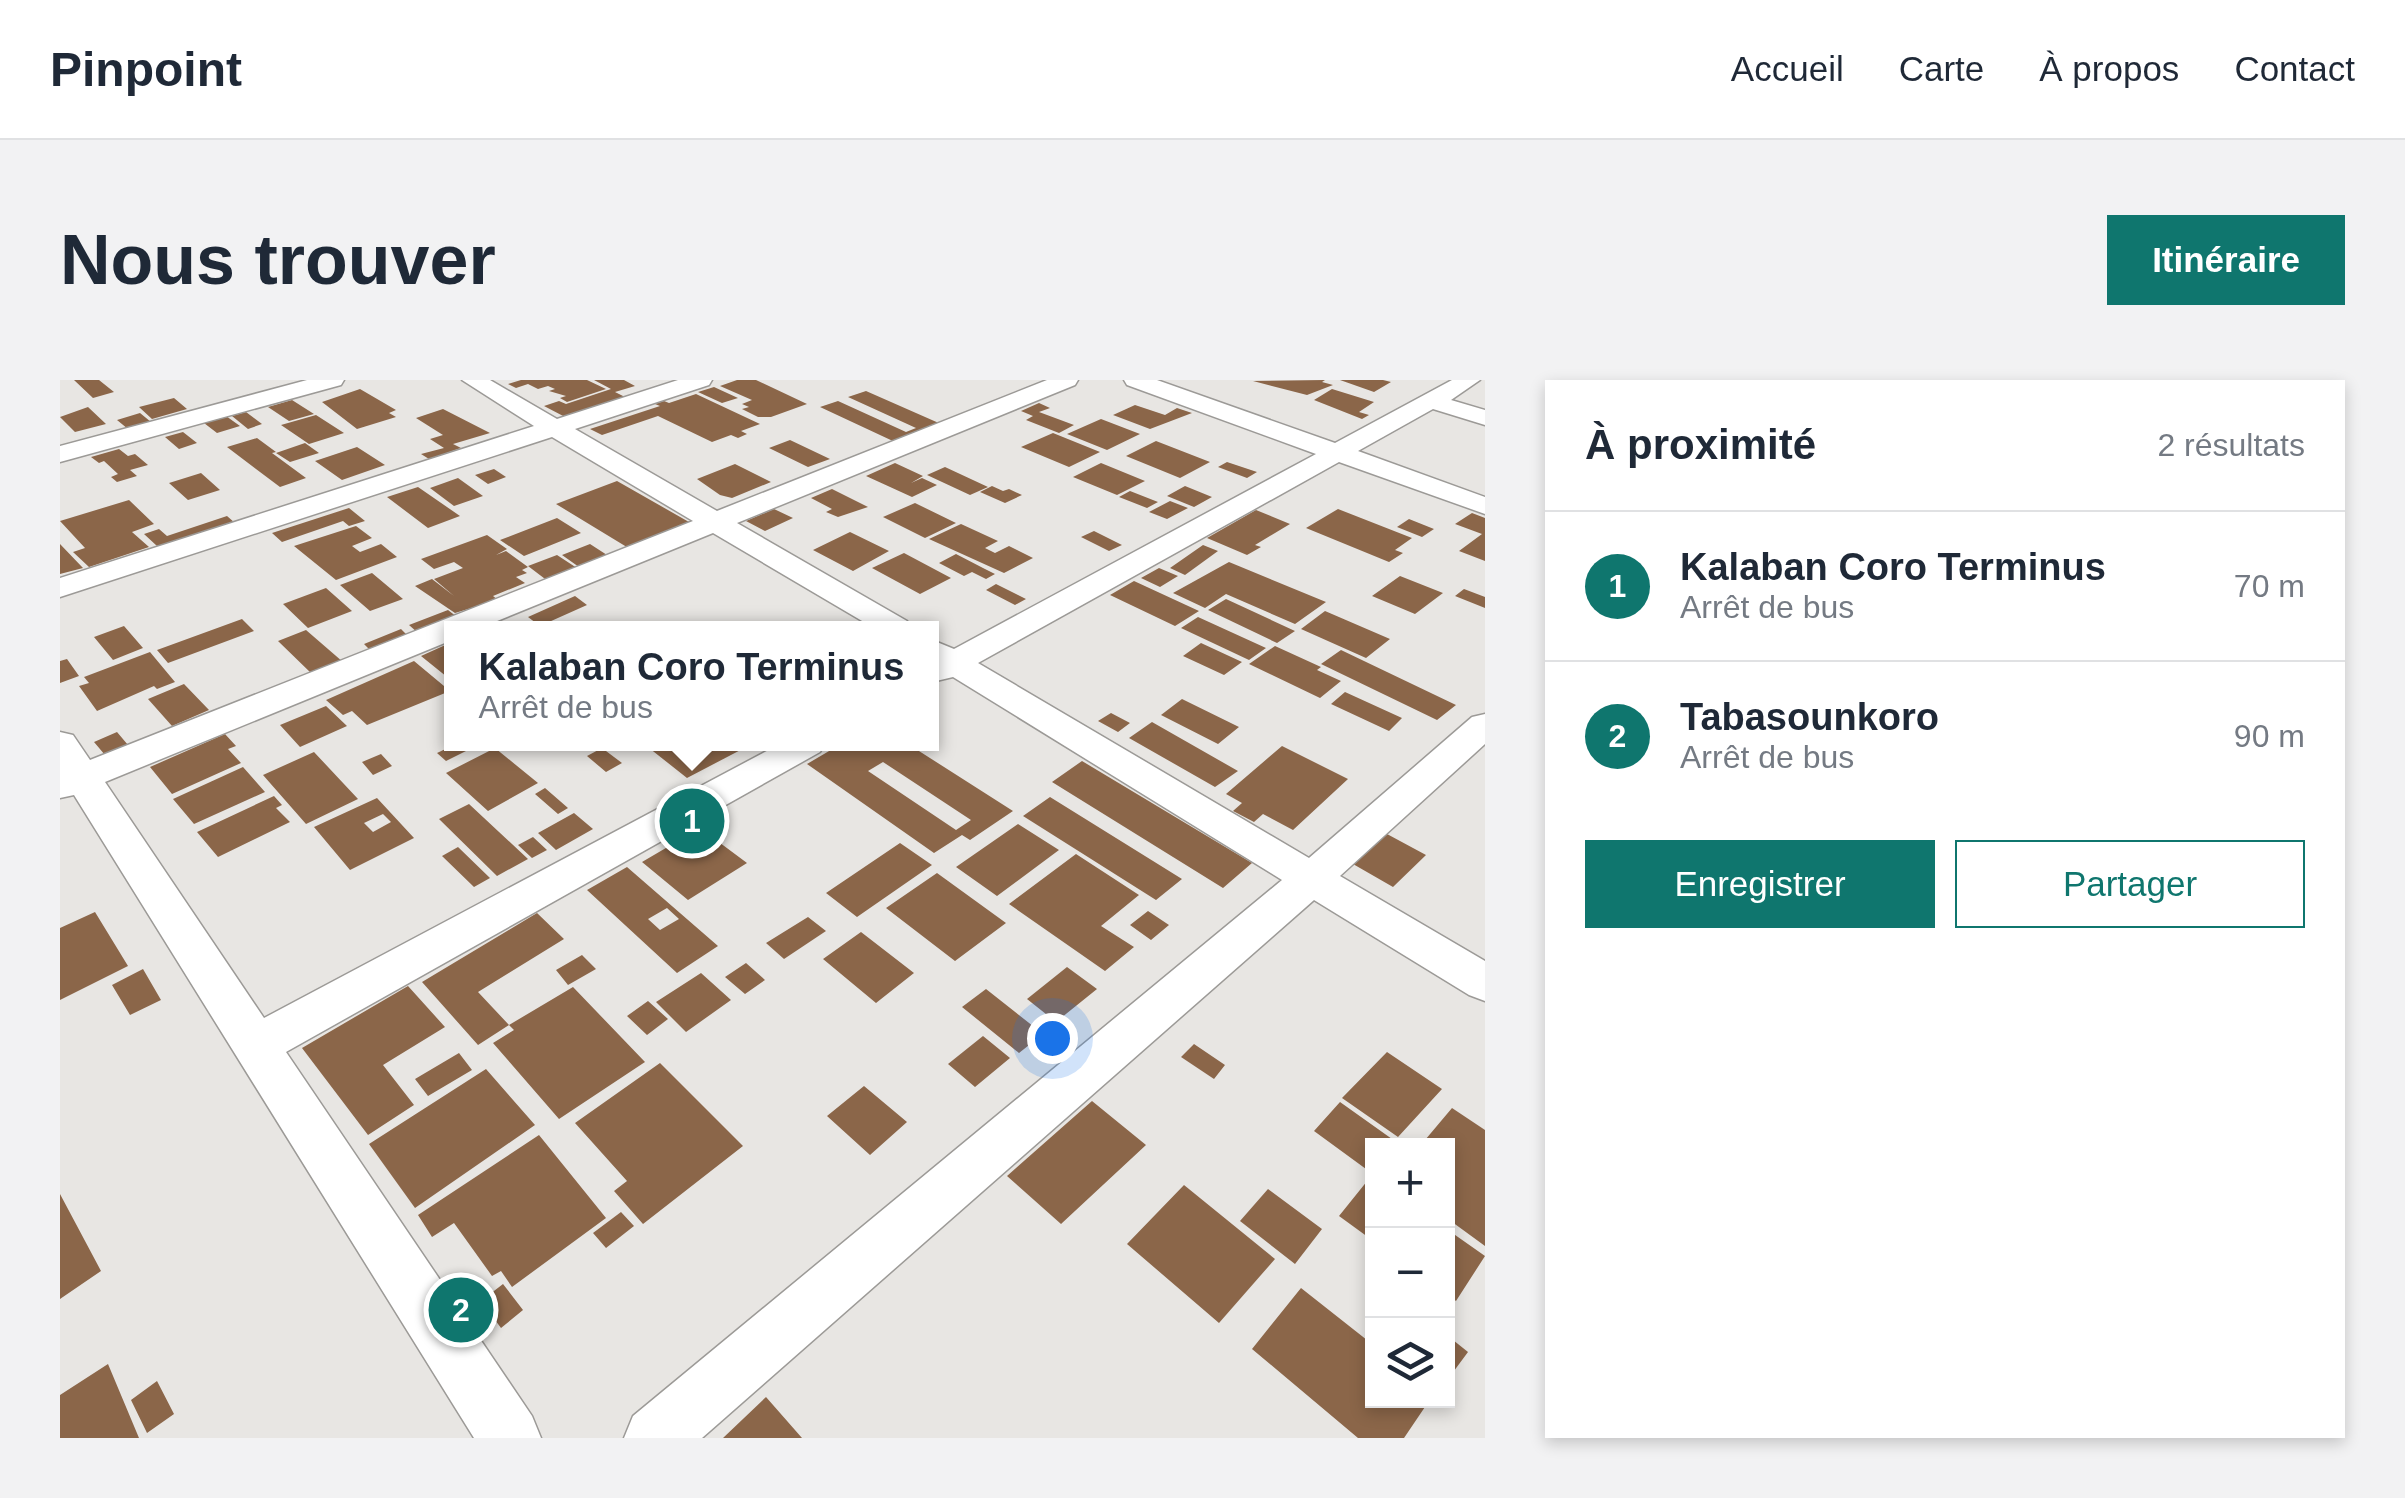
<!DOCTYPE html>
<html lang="fr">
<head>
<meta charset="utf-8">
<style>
	:root { --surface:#fff; --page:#f2f2f3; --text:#1f2937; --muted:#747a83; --line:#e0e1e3; --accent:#0f766e }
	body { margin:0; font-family:Helvetica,sans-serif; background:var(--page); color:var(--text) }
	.controls { position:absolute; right:30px; bottom:30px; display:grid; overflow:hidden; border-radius:0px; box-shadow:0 5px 15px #0003 }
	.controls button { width:90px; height:90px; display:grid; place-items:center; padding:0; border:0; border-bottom:2px solid var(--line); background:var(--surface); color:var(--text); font:50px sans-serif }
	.you { position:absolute; left:992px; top:658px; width:35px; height:35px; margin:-25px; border:8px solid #fff; border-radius:50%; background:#1a73e8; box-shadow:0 0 0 15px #1a73e833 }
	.badge { display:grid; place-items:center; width:65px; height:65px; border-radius:50%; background:var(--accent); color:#fff; font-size:32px; font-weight:700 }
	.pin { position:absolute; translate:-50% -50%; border:5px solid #fff; box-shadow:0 2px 10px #0006 }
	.popup { position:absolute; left:384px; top:241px; width:495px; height:130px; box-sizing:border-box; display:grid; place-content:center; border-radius:0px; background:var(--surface); filter:drop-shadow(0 2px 8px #0005); font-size:32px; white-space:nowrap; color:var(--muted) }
	.popup b { font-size:38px; color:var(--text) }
	.popup::after { content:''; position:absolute; left:50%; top:100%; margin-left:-20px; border:20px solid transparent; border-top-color:var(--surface) }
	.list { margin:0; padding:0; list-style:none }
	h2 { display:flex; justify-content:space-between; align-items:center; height:130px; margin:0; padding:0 40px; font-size:42px }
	h2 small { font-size:32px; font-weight:400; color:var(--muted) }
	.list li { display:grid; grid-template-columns:65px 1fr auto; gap:30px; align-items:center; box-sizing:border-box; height:150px; padding:0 40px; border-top:2px solid var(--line) }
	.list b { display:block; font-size:38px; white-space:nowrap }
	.list p { margin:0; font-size:32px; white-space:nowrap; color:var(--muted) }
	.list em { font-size:32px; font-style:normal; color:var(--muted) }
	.actions { display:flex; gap:20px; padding:30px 40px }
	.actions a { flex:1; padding:22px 0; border:2px solid var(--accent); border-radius:0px; text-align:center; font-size:35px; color:var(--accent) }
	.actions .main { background:var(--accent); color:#fff }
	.icon { flex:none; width:55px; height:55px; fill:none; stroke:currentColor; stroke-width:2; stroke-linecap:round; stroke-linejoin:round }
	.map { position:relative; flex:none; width:1425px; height:1058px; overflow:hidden; border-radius:0px }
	header { display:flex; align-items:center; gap:60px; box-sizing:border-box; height:140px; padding:0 50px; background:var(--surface); border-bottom:2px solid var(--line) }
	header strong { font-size:48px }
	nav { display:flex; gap:55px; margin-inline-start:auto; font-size:35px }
	.intro { display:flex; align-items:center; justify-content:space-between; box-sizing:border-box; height:240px; padding:0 60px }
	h1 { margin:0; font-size:70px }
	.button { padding:25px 45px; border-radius:0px; background:var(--accent); color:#fff; font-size:35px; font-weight:700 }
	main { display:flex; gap:60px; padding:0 60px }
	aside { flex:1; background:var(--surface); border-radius:0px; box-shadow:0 5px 15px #0003 }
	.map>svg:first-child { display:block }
	.building { fill:#8b6649; fill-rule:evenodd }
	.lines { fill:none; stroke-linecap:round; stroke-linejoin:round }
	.minor-casing { stroke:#9c9a97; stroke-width:3 }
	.minor { fill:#fff; fill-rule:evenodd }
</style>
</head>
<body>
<header>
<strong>Pinpoint</strong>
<nav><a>Accueil</a><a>Carte</a><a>À propos</a><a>Contact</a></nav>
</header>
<div class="intro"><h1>Nous trouver</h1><a class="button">Itinéraire</a></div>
<main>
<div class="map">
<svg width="1425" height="1058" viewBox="0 0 1425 1058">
	<rect width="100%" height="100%" fill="#e8e6e3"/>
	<!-- building -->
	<path class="building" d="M14 0H39L54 12 33 18Z
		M461 0H527L546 9 507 22 500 18 506 16 489 11 495 9 488 6 478 9 468 4 456 8 448 4Z
		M534 0H564L575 6 555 12 565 17 507 38 484 26 499 21 506 24 551 9Z
		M677 0H696L747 24 711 37H698L682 29 689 27 682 24 692 20 660 6Z
		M1265 0 1262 2 1273 5 1247 15 1193 1Z
		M1280 0H1323L1331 2 1314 12Z
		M654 7 678 18 662 23 638 12Z
		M300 9 336 30 329 33 336 37 297 49 262 22Z
		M1272 9 1314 22 1299 32 1309 35 1302 39 1254 20Z
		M806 11 881 44 835 62 760 27 778 21 846 52 856 48 788 17Z
		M636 14 700 44 681 51 687 54 678 58 671 55 652 62 598 36 542 55 530 49 600 26 595 24 604 21 609 23Z
		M114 18 127 29 92 39 79 27Z
		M232 20 254 34 229 41 208 27Z
		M979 23 990 28 979 32 1014 45 999 53 966 40 973 36 961 31Z
		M1075 25 1105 35 1117 28 1132 33 1090 49 1053 35Z
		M28 27 46 44 15 52 0 37Z
		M383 29 430 53 393 64 401 68 369 79 361 74 384 68 370 59 383 55 356 38Z
		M186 32 202 44 188 49 172 36Z
		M80 33 91 42 68 49 57 40Z
		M256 35 284 53 249 64 221 45Z
		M166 36 180 46 157 53 144 43Z
		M1041 39 1080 54 1047 70 1007 54Z
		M123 52 137 63 119 69 105 57Z
		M993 53 1040 72 1009 87 961 67Z
		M197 58 216 72 212 73 246 98 220 107 167 67Z
		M730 60 770 79 748 87 709 68Z
		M1096 61 1150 82 1120 98 1066 76Z
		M245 63 259 73 230 82 216 73Z
		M297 67 325 85 282 100 255 81Z
		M59 69 68 76 75 74 88 85 70 90 77 96 57 102 51 97 58 94 44 81 39 83 31 77Z
		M1167 82 1197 92 1187 98 1158 87Z
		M835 83 863 96 851 103 862 98 877 105 852 117 806 96Z
		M1041 83 1085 101 1057 115 1013 97Z
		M675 84 711 102 672 118 660 115 637 99Z
		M885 87 928 107 910 115 867 95Z
		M434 89 446 97 428 104 415 95Z
		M141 93 160 110 128 120 109 103Z
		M398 98 423 116 394 126 370 108Z
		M557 101 636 146 575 172 496 124Z
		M932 106 943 111 949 109 962 115 945 123 920 112Z
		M1125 106 1152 117 1134 127 1107 116Z
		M358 107 400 136 368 148 327 117Z
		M772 109 808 127 778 137 766 132 772 129 751 118Z
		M1070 111 1098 122 1087 128 1059 117Z
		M69 120 94 144 72 152 89 167 29 187 13 172 25 168 0 141Z
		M1110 121 1128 128 1107 139 1089 132Z
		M855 123 896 143 865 158 823 137Z
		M289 128 305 141 289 146 283 141 222 162 212 153Z
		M714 129 733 138 705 151 686 141Z
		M1278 129 1352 158 1335 170 1343 173 1329 182 1246 148Z
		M1196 130 1230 144 1195 165 1201 167 1187 175 1147 158Z
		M1412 133 1425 138V181L1399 171 1422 154 1395 144Z
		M167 136 175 143 115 163 97 166 84 154 99 149 107 156Z
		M497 138 521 153 464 176 440 160Z
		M1349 139 1374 149 1362 157 1337 147Z
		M901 144 938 161 925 168 935 173 949 166 973 178 944 193 869 159Z
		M296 146 312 158 292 166 300 172 321 164 337 177 276 200 234 166Z
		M1034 151 1062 165 1049 171 1021 157Z
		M790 152 829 171 793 191 753 170Z
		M427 155 447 169 436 175 446 171 468 187 462 190 467 193 456 197 465 203 433 216 438 220 395 233 355 206 372 199 394 216 374 199 403 188 394 182 374 189 361 179Z
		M0 164 23 188 0 194Z
		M530 164 547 175 519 187 502 175Z
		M1143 165 1158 171 1125 195 1110 188Z
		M844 173 891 198 860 214 812 188Z
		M896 174 923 188 935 194 926 199 912 192 904 196 879 183Z
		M497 175 523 192 493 205 468 186Z
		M1169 182 1266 222 1235 244 1166 214 1145 228 1113 213Z
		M1099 188 1118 196 1100 207 1081 198Z
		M312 193 343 219 310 231 280 205Z
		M1340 196 1383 213 1355 234 1312 216Z
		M1074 201 1139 231 1115 246 1050 215Z
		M936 204 966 219 955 225 926 210Z
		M266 208 292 231 248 248 223 224Z
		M1404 209 1425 217V228L1395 216Z
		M515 216 527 225 480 246 468 237Z
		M1166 219 1235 251 1217 263 1148 230Z
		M388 230 397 237 358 253 349 245Z
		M1265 231 1330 259 1306 278 1241 249Z
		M1138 237 1206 268 1189 280 1121 248Z
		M182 239 194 251 108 283 97 270Z
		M64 246 83 268 53 280 34 257Z
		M341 249 347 255 310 270 304 264Z
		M246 250 283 282 253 295 218 261Z
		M392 262V301L361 276Z
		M1141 263 1182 282 1164 295 1123 276Z
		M1215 266 1261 287 1257 290 1281 301 1260 318 1189 284Z
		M1281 270 1396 325 1377 340 1261 284Z
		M90 272 115 302 97 309 94 306 37 331 19 306 29 303 24 297Z
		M7 279 19 296 0 303V281Z
		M354 281 390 311 307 345 292 331 283 335 266 320Z
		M124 304 149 330 112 346 88 319Z
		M1285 312 1342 338 1329 351 1271 324Z
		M1122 319 1179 347 1158 364 1101 335Z
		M266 326 287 346 240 367 220 345Z
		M1051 333 1070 343 1058 352 1038 341Z
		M1092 342 1178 391 1155 407 1069 358Z
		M57 352 68 365 45 375 34 362Z
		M165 354 176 366 168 369 181 383 112 414 90 387Z
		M396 364H420L386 381 377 373Z
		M584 364H692L627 398Z
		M781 364H848L953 431 910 460 902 455 874 473 747 384ZM823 382 911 440 896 450 808 391Z
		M1222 366 1288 399 1233 450 1203 434 1194 442 1173 431 1182 423 1166 414Z
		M435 368 478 403 428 431 386 393Z
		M542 368 562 383 546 392 527 376Z
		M254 372 298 419 246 444 203 395Z
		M321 374 332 386 313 395 302 382Z
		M1022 381 1192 483 1163 508 992 402Z
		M183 387 205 412 134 444 113 419Z
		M485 408 508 428 498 434 475 414Z
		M214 416 222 425 216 428 230 442 158 477 137 452Z
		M990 417 1122 499 1096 520 963 436Z
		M317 418 354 458 290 490 254 447ZM323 434 331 442 313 452 304 443Z
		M409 424 468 479 437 496 379 439Z
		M514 433 533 449 496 470 478 453Z
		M958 444 999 470 937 516 896 487Z
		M640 448 687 483 628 520 582 482Z
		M1327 454 1366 475 1333 507 1293 484Z
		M473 457 487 470 472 478 458 465Z
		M840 463 872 485 797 537 766 513Z
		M398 467 430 498 414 507 382 476Z
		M1016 474 1079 515 1041 546 1074 567 1045 591 949 524Z
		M567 487 658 566 617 593 527 510ZM607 528 619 539 600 550 588 539Z
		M877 493 946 543 895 581 826 528Z
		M1088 531 1109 545 1091 560 1070 545Z
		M35 532 68 586 0 620V548Z
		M477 533 504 559 418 612 449 645 418 665 362 602Z
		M748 537 766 551 724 579 706 563Z
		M801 552 854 593 816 623 763 579Z
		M522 575 536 589 508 605 496 590Z
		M686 583 705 600 685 614 665 597Z
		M1007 587 1037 609 996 642 967 619Z
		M83 589 101 620 70 635 52 605Z
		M641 593 671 620 626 652 596 622Z
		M348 606 385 647 323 685 354 725 308 755 242 668Z
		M513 607 585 682 499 739 433 663 454 650 449 645Z
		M926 609 983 654 959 673 902 627Z
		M588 621 608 639 587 655 567 636Z
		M923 656 950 678 915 707 888 684Z
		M1134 664 1165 685 1154 699 1121 677Z
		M1327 672 1382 709 1338 757 1282 718Z
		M399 673 412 690 368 716 355 699Z
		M600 683 683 766 583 844 554 811 567 801 515 743Z
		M426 689 475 745 355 828 309 764Z
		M804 706 847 742 810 775 767 736Z
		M1032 721 1086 765 1001 844 947 796Z
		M1280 722 1332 759 1326 766H1312V782L1306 789 1254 751Z
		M1392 728 1425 750V866L1388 839V766H1360Z
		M479 755 546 838 452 907 441 891 432 896 394 843 372 857 358 835Z
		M1312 795V860L1279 836Z
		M1124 805 1215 879 1159 943 1067 864Z
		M1208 809 1262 849 1235 884 1180 841Z
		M0 814 41 891 0 919Z
		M561 832 574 846 546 868 533 853Z
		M1388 850 1425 876 1396 921 1388 915Z
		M443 904 463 930 441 948 421 921Z
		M1241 908 1312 964V1021H1369L1344 1058H1298L1192 969Z
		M1388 956 1408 972 1388 999Z
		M48 984 79 1058H0V1015Z
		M97 1001 114 1034 87 1053 71 1020Z
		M706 1017 742 1058H663Z"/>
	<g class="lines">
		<defs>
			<path id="minor" d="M247 0H284L281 5 0 82V66Z
				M402 0H430L497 39 618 0H652L649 5 515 49 657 131 987 0H1018L1015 5 677 143 847 241 852 248H814L653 153 420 248H392V260L45 402 204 638 720 364H765L760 372 226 672 472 1036 481 1058H414L14 415 0 418V352L13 355 30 380 633 141 492 57 0 217V198L474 46Z
				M1064 0H1097L1275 63 1392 0H1420L1391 20 1425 30V45L1373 29 1298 71 1425 117V134L1279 82 918 283 1249 478 1412 337 1425 334V364L1280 496 1425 581V621L1409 615 1254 520 642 1058H564L573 1036 1222 500 893 297 872 302V260L894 269 1256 74 1067 5Z"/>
		</defs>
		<!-- minor casing -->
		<use href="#minor" class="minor-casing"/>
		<!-- minor -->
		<use href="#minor" class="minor"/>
	</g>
</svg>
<div class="controls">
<button>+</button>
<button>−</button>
<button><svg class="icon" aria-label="layers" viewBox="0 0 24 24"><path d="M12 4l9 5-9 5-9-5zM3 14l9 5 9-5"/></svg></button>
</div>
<div class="you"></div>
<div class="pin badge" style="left:632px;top:441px">1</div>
<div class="popup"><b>Kalaban Coro Terminus</b>Arrêt de bus</div>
<div class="pin badge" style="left:401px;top:930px">2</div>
</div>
<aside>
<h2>À proximité<small>2 résultats</small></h2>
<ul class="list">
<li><span class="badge">1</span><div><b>Kalaban Coro Terminus</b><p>Arrêt de bus</p></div><em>70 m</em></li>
<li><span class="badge">2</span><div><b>Tabasounkoro</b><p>Arrêt de bus</p></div><em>90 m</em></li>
</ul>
<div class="actions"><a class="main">Enregistrer</a><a>Partager</a></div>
</aside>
</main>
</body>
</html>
